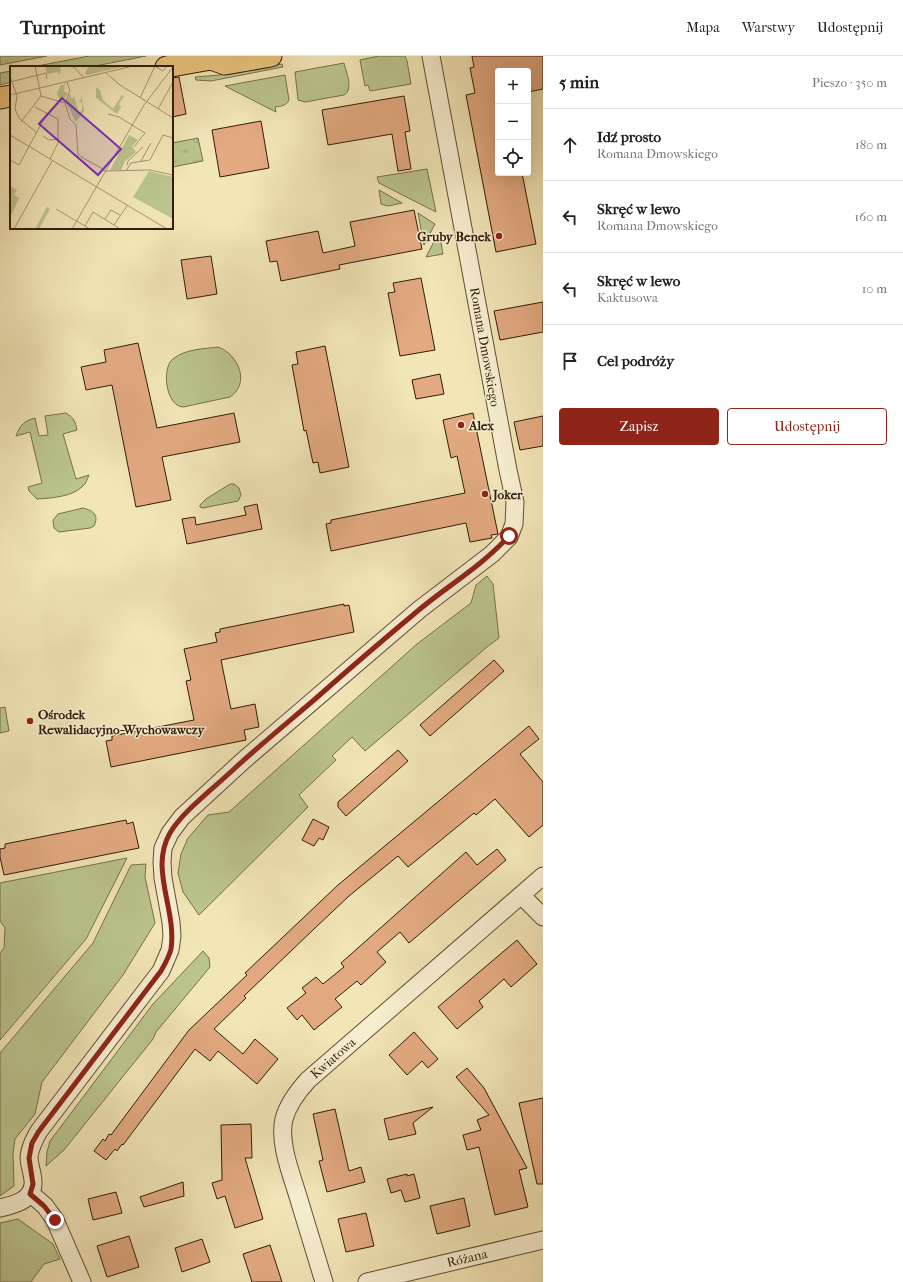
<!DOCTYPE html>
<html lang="pl">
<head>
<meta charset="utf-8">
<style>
	:root { --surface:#fff; --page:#f2f2f2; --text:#222; --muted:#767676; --line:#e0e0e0; --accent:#8f2418 }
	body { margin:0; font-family:"IM FELL French Canon",serif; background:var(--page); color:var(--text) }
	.controls { position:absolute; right:12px; top:12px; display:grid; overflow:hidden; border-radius:4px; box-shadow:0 4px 16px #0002 }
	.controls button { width:36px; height:36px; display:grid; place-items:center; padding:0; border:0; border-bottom:1px solid var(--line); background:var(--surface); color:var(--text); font:20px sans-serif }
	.stop { position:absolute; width:12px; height:12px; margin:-9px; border:3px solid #8f2418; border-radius:50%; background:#fff }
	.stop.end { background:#8f2418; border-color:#fff; box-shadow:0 1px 4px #0008 }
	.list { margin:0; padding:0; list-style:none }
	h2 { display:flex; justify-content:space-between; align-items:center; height:52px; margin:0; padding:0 16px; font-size:17px }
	h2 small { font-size:13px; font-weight:400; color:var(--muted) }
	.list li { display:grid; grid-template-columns:26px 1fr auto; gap:12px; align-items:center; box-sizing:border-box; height:72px; padding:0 16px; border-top:1px solid var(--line) }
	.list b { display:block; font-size:15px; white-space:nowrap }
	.list p { margin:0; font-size:13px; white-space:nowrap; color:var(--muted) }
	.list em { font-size:13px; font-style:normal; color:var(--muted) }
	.actions { display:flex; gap:8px; padding:12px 16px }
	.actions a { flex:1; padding:9px 0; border:1px solid var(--accent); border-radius:4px; text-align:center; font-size:14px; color:var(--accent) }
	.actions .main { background:var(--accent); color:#fff }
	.icon { flex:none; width:22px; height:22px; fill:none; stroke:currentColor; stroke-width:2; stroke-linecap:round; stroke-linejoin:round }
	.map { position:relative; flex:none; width:543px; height:1226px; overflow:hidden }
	header { display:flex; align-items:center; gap:24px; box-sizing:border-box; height:56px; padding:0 20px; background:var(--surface); border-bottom:1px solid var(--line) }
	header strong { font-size:19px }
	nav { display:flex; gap:22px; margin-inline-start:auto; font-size:14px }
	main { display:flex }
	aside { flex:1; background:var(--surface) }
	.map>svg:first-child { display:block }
	.grass { fill:#bbc48d; stroke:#76704b }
	.park { fill:url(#park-tufts); stroke:#76704b }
	.building { fill:#e3aa81; stroke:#311c09 }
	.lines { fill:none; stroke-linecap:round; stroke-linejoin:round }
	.minor-casing { stroke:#614e34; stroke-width:19 }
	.major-casing { stroke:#311c09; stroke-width:23 }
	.minor { stroke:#f7eed0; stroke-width:17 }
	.major { stroke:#e9c27b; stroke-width:21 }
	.route { stroke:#8f2418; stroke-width:5 }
	.poi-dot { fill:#8f2418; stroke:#f7eed0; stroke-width:1.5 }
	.labels { text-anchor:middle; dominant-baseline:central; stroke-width:3; stroke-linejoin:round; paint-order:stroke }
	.poi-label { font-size:13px; font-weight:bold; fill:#311c09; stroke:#f7eed0; text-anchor:start }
	.street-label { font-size:13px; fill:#311c09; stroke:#f7eed0 }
	.inset-road { fill:none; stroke:#a59571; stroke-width:1 }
	.view { fill:#7b2cbf; fill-opacity:0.15; stroke:#7b2cbf; stroke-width:2 }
	.inset-edge { fill:none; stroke:#311c09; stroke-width:2 }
</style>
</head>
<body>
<header>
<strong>Turnpoint</strong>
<nav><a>Mapa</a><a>Warstwy</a><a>Udostępnij</a></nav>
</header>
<main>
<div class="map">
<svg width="543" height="1226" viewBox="0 0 543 1226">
	<defs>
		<pattern id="park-tufts" width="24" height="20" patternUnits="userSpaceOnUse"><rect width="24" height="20" fill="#bbc48d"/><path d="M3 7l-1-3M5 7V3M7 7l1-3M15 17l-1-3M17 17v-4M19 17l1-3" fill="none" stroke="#a1a878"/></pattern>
	</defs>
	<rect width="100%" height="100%" fill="#f2e5b6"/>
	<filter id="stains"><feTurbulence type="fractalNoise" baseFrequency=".005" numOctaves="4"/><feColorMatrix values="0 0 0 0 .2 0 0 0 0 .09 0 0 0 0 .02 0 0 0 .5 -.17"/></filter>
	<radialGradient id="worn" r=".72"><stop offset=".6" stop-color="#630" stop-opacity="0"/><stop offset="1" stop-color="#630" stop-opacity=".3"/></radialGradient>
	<!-- grass -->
	<path class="grass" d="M89 0H146L90 11H32Z
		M379 0H405L407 5 411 28 370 35 368 29 365 30 360 4Z
		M344 7C346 16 354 33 344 39L305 46 298 44 295 16Z
		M282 8 283 11 211 25 196 24 195 21 220 19Z
		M11 15V26L0 29V17Z
		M285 19 289 44C286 50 281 50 275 51L276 56 225 30Z
		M427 113 436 156 379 127 377 121Z
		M379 134 402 147 388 150 381 148Z
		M418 157 435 168 424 189Z
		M439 176 443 198 426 201Z
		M218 291C238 298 251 327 230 341L183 351C166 350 161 312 173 303 185 293 203 293 218 291Z
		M66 357C74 362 75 365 77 374L63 378 76 423 89 419C87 423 86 428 83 430 72 441 52 442 37 443L29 435 28 431 42 427 30 376 16 380C20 369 24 365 35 362L39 380 48 379 45 360Z
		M230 428H234L239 432 241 439 238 445 203 452 200 451V449L206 443Z
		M83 452C94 455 99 459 94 470L90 472 59 476 54 472 53 464 58 458Z
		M487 520 493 528 499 582 487 591 365 695 352 681 332 700 336 704 299 739 308 751 199 859 183 836 178 817 181 798 188 782 208 759 229 756 417 588 471 547 476 529Z
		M5 651 9 675 0 677V652Z
		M127 802 86 883 0 984V897L4 892 5 872 0 865V827Z
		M146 808 145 821 155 867 123 919 42 1026 35 1058 15 1083 13 1097 14 1130 0 1140V997L93 887 131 809Z
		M203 895 209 902 210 911 156 976 153 983 64 1094 46 1110 47 1096 50 1085 153 948Z
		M18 1163 53 1188 60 1203 44 1208 31 1226H0V1167Z"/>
	<!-- park -->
	<path class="park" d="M0 0H47L0 9Z
		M198 82 203 105 172 111V87Z"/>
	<!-- building -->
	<path class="building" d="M472 0H543V33L528 36V15H498V117H522L536 188 496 196 466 39 475 37 470 12 474 11Z
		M179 21 186 58 172 61V22Z
		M404 40 410 75 405 76 411 113 398 115 392 78 328 89 322 54Z
		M261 65 269 112 220 121 212 74Z
		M414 154 422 193 339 209 340 213 281 225 277 205 270 206 266 185 318 175 323 197 355 190 350 166Z
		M211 200 217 238 187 243 181 204Z
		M421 222 435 294 400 300 388 237 395 236 393 227Z
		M543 246V276L500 284 494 255Z
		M138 287 157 372 234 357 240 386 162 401 171 444 136 451 112 329 86 334 81 311 106 306 104 294Z
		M325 290 349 411 320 417 318 406 313 407 306 374 304 375 292 309 298 308 296 296Z
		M440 318 444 338 416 343 412 324Z
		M473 357 498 478 491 479 492 482 470 486 466 467 331 495 326 468 331 467V464L465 437 457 400 451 402 443 364Z
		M543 360V390L520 394 514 366Z
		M257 448 262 473 187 488 182 463 195 461 196 469 246 459 244 451Z
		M344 548V550L349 549 354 576 221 604 231 653 255 648 259 671 244 674 246 684 111 711 106 685 112 684V680L194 664 186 625 191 624 184 593 217 586 215 577 220 576V573Z
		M494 604 504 615 430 680 420 669Z
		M529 670 539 683 520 698 543 726V769L529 781 495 743 476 759 474 757 408 811 398 800 349 840 314 873 244 940 246 942 214 973 243 998 255 983 278 1003 257 1028 218 995 210 1005 195 993 123 1089 122 1088 117 1095 115 1093 106 1104 94 1095 103 1083 105 1085 109 1078 111 1079 189 974 247 919 245 917 338 829Z
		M398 694 408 705 346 760 338 751V746Z
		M313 763 329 771 323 784 319 782 314 790 302 784Z
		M126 764 127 768 133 766 139 792 4 819 0 801V793L5 792V788Z
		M497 793 506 804 409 887 400 876 377 896 386 906 361 929 357 925 335 943 342 951 314 974 302 959 297 964 287 952 306 937 302 932 316 921 323 928 344 911 341 907 466 796 477 809Z
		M517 884 537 908 511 931 504 923 479 945 483 951 457 973 438 951Z
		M414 976 438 1003 428 1012 422 1005 407 1019 389 999Z
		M467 1012 484 1032 527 1112 519 1114 528 1151 495 1159 479 1091 467 1094 463 1079 481 1074 477 1064 489 1059 456 1021Z
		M543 1042V1128H537L519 1047Z
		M433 1051 413 1067 416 1078 389 1084 384 1063Z
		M335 1053 349 1115 361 1111 365 1126 327 1136 319 1105 323 1104 313 1058Z
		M251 1068 252 1102H245L263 1163 235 1172 225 1140 217 1143 212 1127 222 1124 221 1069Z
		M407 1118V1120L414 1118 420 1142 405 1146 401 1134 391 1137 387 1123Z
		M183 1126 184 1140 144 1151 140 1141Z
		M116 1136 122 1157 93 1164 88 1143Z
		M464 1142 470 1170 437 1178 430 1150Z
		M366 1157 374 1190 346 1196 338 1163Z
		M129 1180 139 1211 107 1221 97 1190Z
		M202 1183 210 1206 182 1216 175 1192Z
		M270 1189 282 1226H252L243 1198Z"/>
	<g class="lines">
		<defs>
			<path id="minor" d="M521 839 543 861
				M30 1137 45 1150 55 1164 82 1226
				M0 1152C13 1149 31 1145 33 1129 34 1120 29 1110 29 1101 30 1091 34 1084 39 1075L151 928 161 915 170 894 172 880 171 866 163 822 162 806 163 792 170 777 182 761 244 704 420 553 492 498 509 481 514 468 515 446 508 414 431 0
				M324 1226C316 1200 308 1173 300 1147 293 1122 278 1088 284 1063 288 1048 298 1035 308 1024L543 820
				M367 1226 543 1184"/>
			<path id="major" d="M211 3 225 8 271 0
				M166 11 211 3 215 0
				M0 42 11 40"/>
		</defs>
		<!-- minor casing -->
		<use href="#minor" class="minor-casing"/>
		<!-- major casing -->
		<use href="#major" class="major-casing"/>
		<!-- minor -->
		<use href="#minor" class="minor"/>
		<!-- major -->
		<use href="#major" class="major"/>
	</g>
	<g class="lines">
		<!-- route -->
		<path class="route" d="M55 1164 44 1150 30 1138 33 1128 29 1102 32 1087 39 1075 161 915C165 908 169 901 171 893 177 854 149 813 170 777 182 756 216 730 234 713 260 689 287 667 314 644 349 613 384 583 420 553 449 529 483 509 509 480"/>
	</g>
	<!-- markers -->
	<g class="poi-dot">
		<circle cx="499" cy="180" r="4"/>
		<circle cx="461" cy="369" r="4"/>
		<circle cx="485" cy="438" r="4"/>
		<circle cx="30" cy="665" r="4"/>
	</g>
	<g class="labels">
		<!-- poi labels -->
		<g class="poi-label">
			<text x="491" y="180" text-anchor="end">Gruby Benek</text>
			<text x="469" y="369">Alex</text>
			<text x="493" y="438">Joker</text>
			<text x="38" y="658">Ośrodek<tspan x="38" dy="15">Rewalidacyjno-Wychowawczy</tspan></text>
		</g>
		<!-- street labels -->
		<g class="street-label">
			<text transform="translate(485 291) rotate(80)">Romana Dmowskiego</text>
			<text transform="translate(333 1002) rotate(-41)">Kwiatowa</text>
			<text transform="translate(467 1202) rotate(-13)">Różana</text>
		</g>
	</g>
	<!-- overview -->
	<g transform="translate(10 10)">
		<rect width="163" height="163" fill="#f2e5b6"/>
		<path d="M35 0H50L51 5 49 9 48 6 37 8ZM55 18 54 25 58 28 51 36 47 28 50 20ZM86 21 90 24 93 34 103 43 112 29 114 30 109 38 111 41 107 48 86 32ZM60 28 62 33 64 30 69 47 72 44V37L68 35 71 34V29L74 45 66 56 56 36ZM0 120 7 124 4 129 9 132 0 152ZM37 141 40 143 29 163H25Z" fill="#bbc48d"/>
		<path d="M139 105 163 111V153L123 131Z" fill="#bbc48d"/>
		<path d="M79 0H116L77 9 75 7ZM119 69 128 74 122 80 126 86 115 95 111 104H100Z" fill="#bbc48d"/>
		<path class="inset-road" d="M56 0 64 1 73 11M144 0 153 5 157 0M95 6 110 19 163 52M0 10 7 30 5 43 9 52 27 67M0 16 36 7 37 13M0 29 123 0M31 30 55 37M130 32 145 0M55 37 60 53 66 59 68 89 96 105 140 104 163 109M55 37 60 25 57 16M25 41 48 53V77L40 93M148 43 163 16M98 48 109 51 135 67 124 81M11 56 31 30 25 0M0 69 157 163M33 70 39 74 49 73M0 94 9 99 37 47M131 95 141 77M117 99 118 95 133 81M116 105 121 97 140 94 153 69 163 72M46 143 80 163M95 153 101 144 110 149M75 160 83 146 104 159M4 163 42 95M62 163 134 39 163 1M110 163 104 159 117 140"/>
		<path class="view" d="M52 32 111 83 88 109 29 58Z"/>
		<rect width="163" height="163" class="inset-edge"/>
	</g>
	<rect width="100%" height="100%" filter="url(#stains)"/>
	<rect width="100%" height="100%" fill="url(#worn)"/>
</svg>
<div class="controls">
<button>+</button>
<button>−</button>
<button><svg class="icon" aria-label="locate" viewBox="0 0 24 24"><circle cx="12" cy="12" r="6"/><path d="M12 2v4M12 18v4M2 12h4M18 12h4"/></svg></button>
</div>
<div class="stop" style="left:509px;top:480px"></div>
<div class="stop end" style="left:55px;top:1164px"></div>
</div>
<aside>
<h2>5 min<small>Pieszo · 350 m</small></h2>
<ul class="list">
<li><svg class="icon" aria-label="ahead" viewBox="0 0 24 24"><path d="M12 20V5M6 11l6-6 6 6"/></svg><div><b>Idź prosto</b><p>Romana Dmowskiego</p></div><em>180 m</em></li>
<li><svg class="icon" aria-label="left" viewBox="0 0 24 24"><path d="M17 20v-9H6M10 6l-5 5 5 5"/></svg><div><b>Skręć w lewo</b><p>Romana Dmowskiego</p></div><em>160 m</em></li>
<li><svg class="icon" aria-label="left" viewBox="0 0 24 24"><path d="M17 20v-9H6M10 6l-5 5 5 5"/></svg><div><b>Skręć w lewo</b><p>Kaktusowa</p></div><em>10 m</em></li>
<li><svg class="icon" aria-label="arrive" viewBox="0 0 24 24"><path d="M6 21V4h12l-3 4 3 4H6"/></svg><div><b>Cel podróży</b></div></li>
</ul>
<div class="actions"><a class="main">Zapisz</a><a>Udostępnij</a></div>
</aside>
</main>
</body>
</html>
